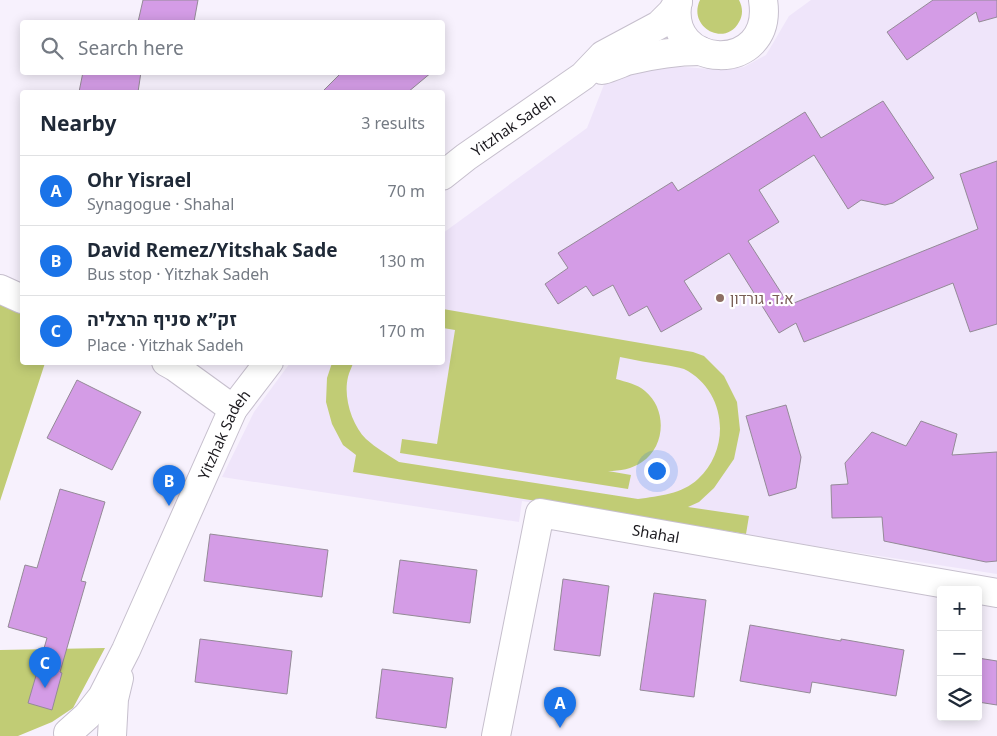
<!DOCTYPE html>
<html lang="en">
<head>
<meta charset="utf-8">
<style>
	:root { --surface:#fff; --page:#f2f2f3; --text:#1f2937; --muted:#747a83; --line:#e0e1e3; --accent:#1a73e8 }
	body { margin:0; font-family:"Noto Sans",Heebo,sans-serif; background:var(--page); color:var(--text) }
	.controls { position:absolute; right:15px; bottom:15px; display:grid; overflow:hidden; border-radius:5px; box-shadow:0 2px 12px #0003 }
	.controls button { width:45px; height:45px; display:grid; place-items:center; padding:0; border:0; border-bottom:1px solid var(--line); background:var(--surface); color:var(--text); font:25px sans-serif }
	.you { position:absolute; left:656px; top:470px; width:18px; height:18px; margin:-12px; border:4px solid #fff; border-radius:50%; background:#1a73e8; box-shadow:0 0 0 8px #1a73e833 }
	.badge { display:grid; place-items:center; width:32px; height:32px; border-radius:50%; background:var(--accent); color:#fff; font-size:16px; font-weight:700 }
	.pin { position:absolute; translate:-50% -41px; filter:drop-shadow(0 1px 2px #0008) }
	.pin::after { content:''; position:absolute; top:26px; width:18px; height:15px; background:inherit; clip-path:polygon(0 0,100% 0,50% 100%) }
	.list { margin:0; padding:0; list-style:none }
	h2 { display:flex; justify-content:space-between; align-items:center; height:65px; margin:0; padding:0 20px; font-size:21px }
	h2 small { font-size:16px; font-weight:400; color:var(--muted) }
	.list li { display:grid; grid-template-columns:32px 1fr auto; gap:15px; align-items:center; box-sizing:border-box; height:70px; padding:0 20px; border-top:1px solid var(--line) }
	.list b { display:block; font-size:19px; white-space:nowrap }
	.list p { margin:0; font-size:16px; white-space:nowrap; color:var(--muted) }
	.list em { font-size:16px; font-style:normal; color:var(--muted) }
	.icon { flex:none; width:28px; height:28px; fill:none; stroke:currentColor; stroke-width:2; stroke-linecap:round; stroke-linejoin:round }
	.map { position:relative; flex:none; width:997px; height:736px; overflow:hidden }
	.search { position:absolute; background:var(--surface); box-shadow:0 2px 12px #0003; left:20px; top:20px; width:425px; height:55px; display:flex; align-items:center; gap:12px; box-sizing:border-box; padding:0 18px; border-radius:5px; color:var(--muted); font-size:19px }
	.panel { position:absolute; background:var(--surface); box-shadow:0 2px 12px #0003; left:20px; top:90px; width:425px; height:275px; border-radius:5px }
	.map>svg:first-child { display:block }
	.education { fill:#efe5fa }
	.green { fill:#c1cc75 }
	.building { fill:#d49ce6; stroke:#948a97 }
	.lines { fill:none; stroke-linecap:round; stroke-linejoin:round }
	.minor-casing { stroke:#c6bfcd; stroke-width:30 }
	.minor { stroke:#fff; stroke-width:28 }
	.education-dot { fill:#8d6e63; stroke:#fff; stroke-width:2 }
	.labels { text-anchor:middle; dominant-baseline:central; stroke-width:4.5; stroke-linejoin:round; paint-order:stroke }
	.street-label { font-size:15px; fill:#1c1a1f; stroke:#fff }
	.education-label { font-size:15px; fill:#785e54; stroke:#fff; text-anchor:start }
</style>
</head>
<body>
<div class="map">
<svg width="997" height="736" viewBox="0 0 997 736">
	<rect width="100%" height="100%" fill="#f7f1fd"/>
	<!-- education -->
	<path class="education" d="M811 0H997V574L522 501 519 522 222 477 254 412 290 363 442 362 443 233 587 128 605 82 639 63 720 70 744 67 766 55 789 16Z"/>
	<!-- green -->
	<path class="green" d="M700 0H739C743 8 743 15 739 22 725 48 687 27 700 0Z
		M0 296 22 306V362L45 363 0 501Z
		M443 309 693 352 704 356 724 376 737 402 740 430 734 459 714 488 699 502 688 507 749 516 746 534 353 472 356 455 343 445 332 424 326 402 327 378 332 363H353C352 367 349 372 348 377 343 397 352 425 366 439 376 448 388 455 399 462L638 499C659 496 682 494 698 479 732 448 726 390 684 369 678 367 671 366 665 365 650 363 635 360 620 357L616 379C626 382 637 384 645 391 667 409 666 446 642 462 632 469 620 471 608 471L631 475 628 489 400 453 402 439 437 444 455 330 443 328Z
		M105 648 73 708 52 722 18 736H0V650Z"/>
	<!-- building -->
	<path class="building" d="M143 0H198L194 22H138Z
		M933 0H997V17L979 22 976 12 907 60 887 32Z
		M83 72H141L138 92H79Z
		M342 72H432L408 92H322Z
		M883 101 934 178 893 203 885 205 861 200 848 209 814 155 759 190 779 222 748 241 789 305 978 229 960 174 997 161V324L970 332 953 283 804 342 796 323 779 333 729 253 684 281 702 309 661 332 647 306 629 316 613 285 593 296 586 286 558 304 545 284 568 268 558 253 672 182 678 191 805 112 821 138Z
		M77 380 141 412 112 470 47 438Z
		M786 405 801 457 796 488 769 496 746 416Z
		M921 421 957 434 952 455 997 452V561L986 562 884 541 882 517 832 518 831 485 848 484 845 463 872 432 906 446Z
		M60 489 105 502 81 581 86 582 60 672 62 673 52 710 28 703 47 638 8 627 25 565 37 568Z
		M210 534 328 550 322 597 204 581Z
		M400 560 477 570 470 623 393 613Z
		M563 579 609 586 600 656 554 650Z
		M654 593 706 600 694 697 640 690Z
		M750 625 841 641V639L904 650 896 696 812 682 810 693 740 681Z
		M200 639 292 651 287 694 195 682Z
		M978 658 997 661V705L978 702Z
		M382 669 453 678 446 728 376 718Z"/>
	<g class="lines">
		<defs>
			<g id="minor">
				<path d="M678 0C663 71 775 76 763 0"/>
				<path d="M602 70C610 68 619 64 627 61 651 55 676 51 701 51"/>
				<path id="s1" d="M442 176 466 157 583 76 603 55 659 25 672 12 678 2"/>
				<path d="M0 289 22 299"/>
				<path d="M166 362 175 367 233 409"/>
				<path id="s2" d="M68 733 87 716 102 697 126 650 233 409 269 362"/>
				<path d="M112 736 114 699 119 678"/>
				<path id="s3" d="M496 736 540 513 997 593"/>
			</g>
		</defs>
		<!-- minor casing -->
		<use href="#minor" class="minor-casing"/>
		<!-- minor -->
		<use href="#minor" class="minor"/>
	</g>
	<!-- markers -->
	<circle class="education-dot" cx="720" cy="298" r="5"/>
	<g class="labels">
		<!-- street labels -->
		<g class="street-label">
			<text stroke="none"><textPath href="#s1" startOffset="88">Yitzhak Sadeh</textPath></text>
			<text stroke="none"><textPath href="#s2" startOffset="339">Yitzhak Sadeh</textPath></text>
			<text stroke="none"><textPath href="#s3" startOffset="345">Shahal</textPath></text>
		</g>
		<!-- education labels -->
		<g class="education-label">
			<text x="730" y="298">א.ד. גורדון</text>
		</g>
	</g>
</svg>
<div class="controls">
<button>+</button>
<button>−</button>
<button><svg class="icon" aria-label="layers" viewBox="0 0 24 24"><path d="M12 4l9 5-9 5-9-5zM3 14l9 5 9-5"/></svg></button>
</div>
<div class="you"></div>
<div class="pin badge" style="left:560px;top:728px">A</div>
<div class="pin badge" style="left:169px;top:506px">B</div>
<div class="pin badge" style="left:45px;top:688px">C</div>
<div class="search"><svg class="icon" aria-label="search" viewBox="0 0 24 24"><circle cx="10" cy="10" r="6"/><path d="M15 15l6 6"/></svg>Search here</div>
<section class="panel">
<h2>Nearby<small>3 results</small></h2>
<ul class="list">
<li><span class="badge">A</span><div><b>Ohr Yisrael</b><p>Synagogue · Shahal</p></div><em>70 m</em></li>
<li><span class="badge">B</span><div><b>David Remez/Yitshak Sade</b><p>Bus stop · Yitzhak Sadeh</p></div><em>130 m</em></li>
<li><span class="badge">C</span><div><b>זק״א סניף הרצליה</b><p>Place · Yitzhak Sadeh</p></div><em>170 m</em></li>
</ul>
</section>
</div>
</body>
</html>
